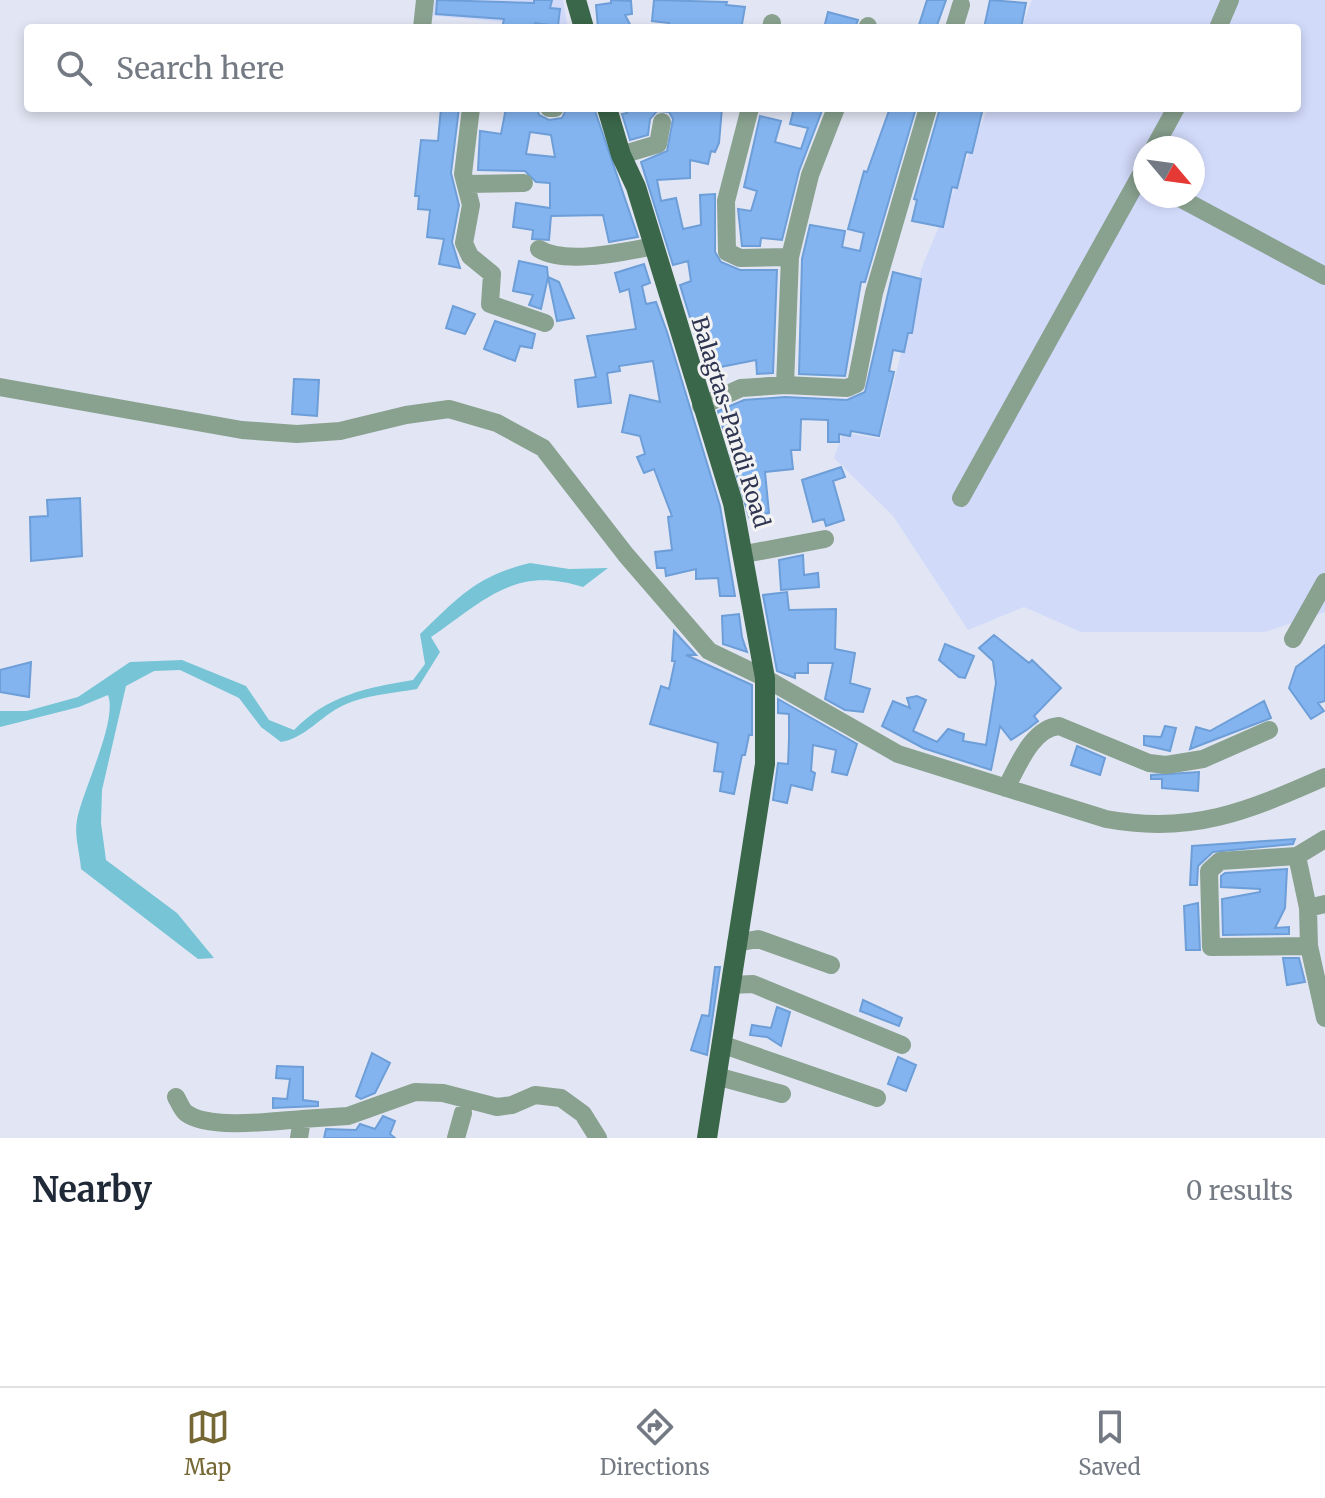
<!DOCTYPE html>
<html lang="en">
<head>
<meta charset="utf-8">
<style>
	:root { --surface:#fff; --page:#f2f2f3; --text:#1f2937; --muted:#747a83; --line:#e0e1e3; --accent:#766835 }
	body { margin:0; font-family:Merriweather,serif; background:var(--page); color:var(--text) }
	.compass { position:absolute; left:1133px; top:136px; width:72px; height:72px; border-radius:50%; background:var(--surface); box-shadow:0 4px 12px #0003; rotate:119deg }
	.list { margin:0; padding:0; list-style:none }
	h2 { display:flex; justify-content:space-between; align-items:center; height:104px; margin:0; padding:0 32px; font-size:34px }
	h2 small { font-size:26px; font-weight:400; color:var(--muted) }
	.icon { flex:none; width:44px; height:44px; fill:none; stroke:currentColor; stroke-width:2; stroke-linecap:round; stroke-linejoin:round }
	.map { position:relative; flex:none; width:1325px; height:1138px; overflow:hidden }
	.search { position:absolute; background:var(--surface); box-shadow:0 4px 12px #0003; left:24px; right:24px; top:24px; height:88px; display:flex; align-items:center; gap:20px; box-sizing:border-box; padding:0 28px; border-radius:8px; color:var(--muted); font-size:30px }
	.sheet { height:248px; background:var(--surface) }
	nav { display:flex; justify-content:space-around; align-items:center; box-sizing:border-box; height:112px; border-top:2px solid var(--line); background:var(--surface); font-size:22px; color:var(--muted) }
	nav a { display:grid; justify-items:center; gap:4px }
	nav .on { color:var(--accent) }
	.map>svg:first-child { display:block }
	.built { fill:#d2dafa; fill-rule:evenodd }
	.water { fill:#76c4d5 }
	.building { fill:#83b4f0; stroke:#6d9ed8; stroke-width:2; fill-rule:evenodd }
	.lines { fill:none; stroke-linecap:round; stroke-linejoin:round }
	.minor { stroke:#89a18f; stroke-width:18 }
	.major { stroke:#3a6649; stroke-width:20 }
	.labels { text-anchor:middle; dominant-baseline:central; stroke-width:6; stroke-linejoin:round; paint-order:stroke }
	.street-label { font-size:22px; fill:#2f3551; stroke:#f3f3f3 }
</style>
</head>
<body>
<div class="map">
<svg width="1325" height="1138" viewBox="0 0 1325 1138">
	<rect width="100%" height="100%" fill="#e2e6f4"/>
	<!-- built -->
	<path class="built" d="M427 0H563L568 28 425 15Z
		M1032 0H1325V612L1265 632H1081L1024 607 968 630 893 516 834 458 843 432 880 439 922 267 988 108H1297V28H1021ZM1145 148H1193V196H1145Z"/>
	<!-- water -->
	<path class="water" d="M530 563 569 569 608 568 583 587C515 565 485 600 431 637L440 652 417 689C394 693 366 695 344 705 320 716 306 738 281 742L261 727 239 698 180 670 154 671 126 686 102 790 101 823 106 860 177 913 214 958 198 959 81 869C80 854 74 835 77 820 82 791 118 721 108 695L79 707 0 727V711H27L78 697 130 662 182 660 246 686 269 720 294 730C328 695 366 688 413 680L425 664 420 634C459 597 476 576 530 563Z"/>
	<!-- building -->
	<path class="building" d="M437 0 534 3V0H552L550 8 560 9 558 26 535 23 534 28H502L504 19 436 14Z
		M611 0 631 1 632 14 625 15 632 28H598L596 5 611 3Z
		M654 0 727 2 726 5 745 7 742 24 738 28H668L669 23 652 21Z
		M927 0H946L936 28H918Z
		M990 0 1026 3 1021 28H984Z
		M828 12 858 20 855 28H824Z
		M441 108H459L451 173 459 205 452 242 460 268 439 264 444 239 427 237 430 210 418 209 419 196H415L421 140 438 141Z
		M506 108H537L539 115 549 120 562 118 567 108H594L638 237 609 242 603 215 551 216 549 240 532 239 533 230 513 227 516 203 550 208V183L536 182 525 171 478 170 480 131 501 134ZM530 132 551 135 555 157 526 154Z
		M626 108H722L719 143 715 152 711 151 708 164 690 160V178L657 180 661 201 676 198 683 229 701 225 700 195 715 194V252L721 262 740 270H777L773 373 757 374 756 360 710 369 706 352 701 353 680 285 691 281 688 261 673 265 641 162 667 151 673 119 669 112 657 111 650 119 648 135 630 140 622 114 627 113Z
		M794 108H823L799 171 782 240 761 238 760 246H742L738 209 751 211 757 191 744 187 760 116 781 121 775 142 801 149 808 128 790 124Z
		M890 108H916L865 282H861L845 376 799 374 802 259 810 225 845 231 842 247 860 251 864 233 848 229 864 171 867 172Z
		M940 108H983L972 153 966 152 957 188 952 187 943 227 912 221 917 200 914 199Z
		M519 261 547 267 548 277 559 282 574 318 557 321 548 277 541 309 529 305 533 295 513 291Z
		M644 264 650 283 642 286 646 304 656 302 667 332 720 506 735 596H720L718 578 696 579V569L666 576 665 568H657L655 552 672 550 668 517 672 516 654 469 644 473 637 457 645 454 640 436 622 432 630 395 660 402 653 361 619 366 620 371 607 373 611 403 578 407 575 380 596 377 587 336 636 329 629 289 620 292 615 273Z
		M893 272 921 279 912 333H908L904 352 893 350 889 371 894 372 879 436 851 431 850 436 839 434V442H828V420L801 419 800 450H791L793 469 765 472 769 513 749 517 718 411 744 400 785 397 847 400 865 392Z
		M453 306 475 314 465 334 446 328Z
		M495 321 535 334 532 348 520 346 515 361 484 349Z
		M294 379 319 380 317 416 292 414Z
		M841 467 845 477 833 481 844 520 826 526 824 519 813 522 802 480Z
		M80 498 82 556 31 561 30 517 48 516 47 500Z
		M803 555 804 575 818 573 819 587 781 590 779 560Z
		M787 592 789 610 836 609 835 649 855 653 850 683 870 689 863 712 845 710 825 699 833 663H808V673H795V678L777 671 763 595Z
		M739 614 742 637 747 652 723 644 722 616Z
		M674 631 696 655H686L752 685V735H749L745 755H742L734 794 720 791 723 772 714 771 718 743 650 724 661 686 669 689 675 661H672Z
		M994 635 1029 663 1032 660 1061 688 1034 716 1038 721 1028 729 1011 740 1000 726 991 770 923 748 882 726 893 701 910 708 907 698 917 696 926 700 913 731 937 742 948 729 964 734 963 741 986 745 996 683 993 661 979 648Z
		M945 644 974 656 965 678 959 677 939 660Z
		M1325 645V701L1318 703 1324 711 1311 719 1289 688 1296 667Z
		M31 662 29 697 0 692V670Z
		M778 699 857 744 847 775 832 772 836 750 813 745 811 771 815 773 812 790 791 785 787 803 773 800 778 763 788 764 789 739V714L778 713Z
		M1264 701 1271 718 1190 749 1196 727 1210 731Z
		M1165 726 1176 728 1170 751 1144 745V736L1161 737Z
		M1077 746 1105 758 1100 775 1071 765Z
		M1199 772 1198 791 1162 788V779H1151V775Z
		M1295 839 1293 844 1213 852 1198 866 1197 885H1190L1192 846Z
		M1287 869 1285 908 1275 928 1289 927V934L1223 935 1222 899 1260 892V889L1221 887V876L1225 873Z
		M1198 903 1200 950H1186L1184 906Z
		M1283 958H1299L1305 982 1287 985Z
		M715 967H720L707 1055 691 1050 702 1015 709 1016Z
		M863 1000 902 1018 899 1026 860 1011Z
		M777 1007 790 1012 781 1046 767 1037 750 1035 752 1025 771 1028Z
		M372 1053 390 1063 375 1093 361 1099 356 1096Z
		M898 1057 916 1065 906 1091 888 1084Z
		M277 1066 303 1067V1100L318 1102V1106L273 1108V1098L287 1099 290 1079 276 1078Z
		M383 1116 395 1121 390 1134 395 1138H324L326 1129 356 1130 360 1124 375 1129Z"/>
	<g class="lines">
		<!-- minor -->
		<path class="minor" d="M422 28 425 0
			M771 28 772 23
			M867 28 868 26
			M954 28 961 5
			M1218 28 1230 0
			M471 108 463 174 471 205 464 243 470 256 492 274 490 304 545 323
			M549 108H555
			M750 108 726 201 727 252 740 258 790 257
			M1154 148 1176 108
			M621 155 658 144 662 122
			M468 184 524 183
			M1176 196 1325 276
			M539 249C565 265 623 252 654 246
			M785 385 790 257 810 175 836 108
			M0 387 242 430 297 434 340 431 406 415 449 409 497 423 543 448 626 555 709 651 765 678 898 754 1106 819C1192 835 1248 811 1325 777
			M701 406 741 388 785 385 847 388 856 384 874 293 928 108
			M961 498 1140 176
			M745 554 825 539
			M1293 639 1325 582
			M1006 788C1018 766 1032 728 1059 726L1149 763 1166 765 1203 759 1269 730
			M1297 856 1308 908
			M1325 904 1308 908 1309 946 1325 1018
			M736 943 758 939 831 965
			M1309 946 1211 947 1209 871 1220 861 1297 856 1325 839
			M730 985 753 984 902 1045
			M721 1044 877 1098
			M716 1076 782 1094
			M176 1097C179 1102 182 1110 186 1113 208 1130 276 1121 302 1119
			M299 1138 302 1119 348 1116 415 1092 443 1093 497 1107 512 1105 535 1095 561 1098 583 1114 598 1138
			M456 1138 463 1113"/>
		<!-- major -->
		<path class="major" d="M576 0 584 28
			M607 108 621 155 636 187 733 503 765 678V764L707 1138"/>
	</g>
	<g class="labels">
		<!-- street labels -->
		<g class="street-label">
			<text transform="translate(731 422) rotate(73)">Balagtas-Pandi Road</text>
		</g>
	</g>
</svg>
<svg class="compass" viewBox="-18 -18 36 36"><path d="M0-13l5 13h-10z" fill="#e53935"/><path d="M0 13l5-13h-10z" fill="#747a83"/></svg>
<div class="search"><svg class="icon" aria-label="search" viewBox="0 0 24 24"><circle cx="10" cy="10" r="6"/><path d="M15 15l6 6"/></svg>Search here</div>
</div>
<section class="sheet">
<h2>Nearby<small>0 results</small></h2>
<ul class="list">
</ul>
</section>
<nav>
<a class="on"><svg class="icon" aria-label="map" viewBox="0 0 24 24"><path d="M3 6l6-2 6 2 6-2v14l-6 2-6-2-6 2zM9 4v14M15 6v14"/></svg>Map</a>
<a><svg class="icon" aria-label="directions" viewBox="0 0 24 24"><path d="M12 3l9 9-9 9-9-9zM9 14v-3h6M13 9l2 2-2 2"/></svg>Directions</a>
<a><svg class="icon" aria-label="saved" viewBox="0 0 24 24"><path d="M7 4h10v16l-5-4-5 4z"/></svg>Saved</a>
</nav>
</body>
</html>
